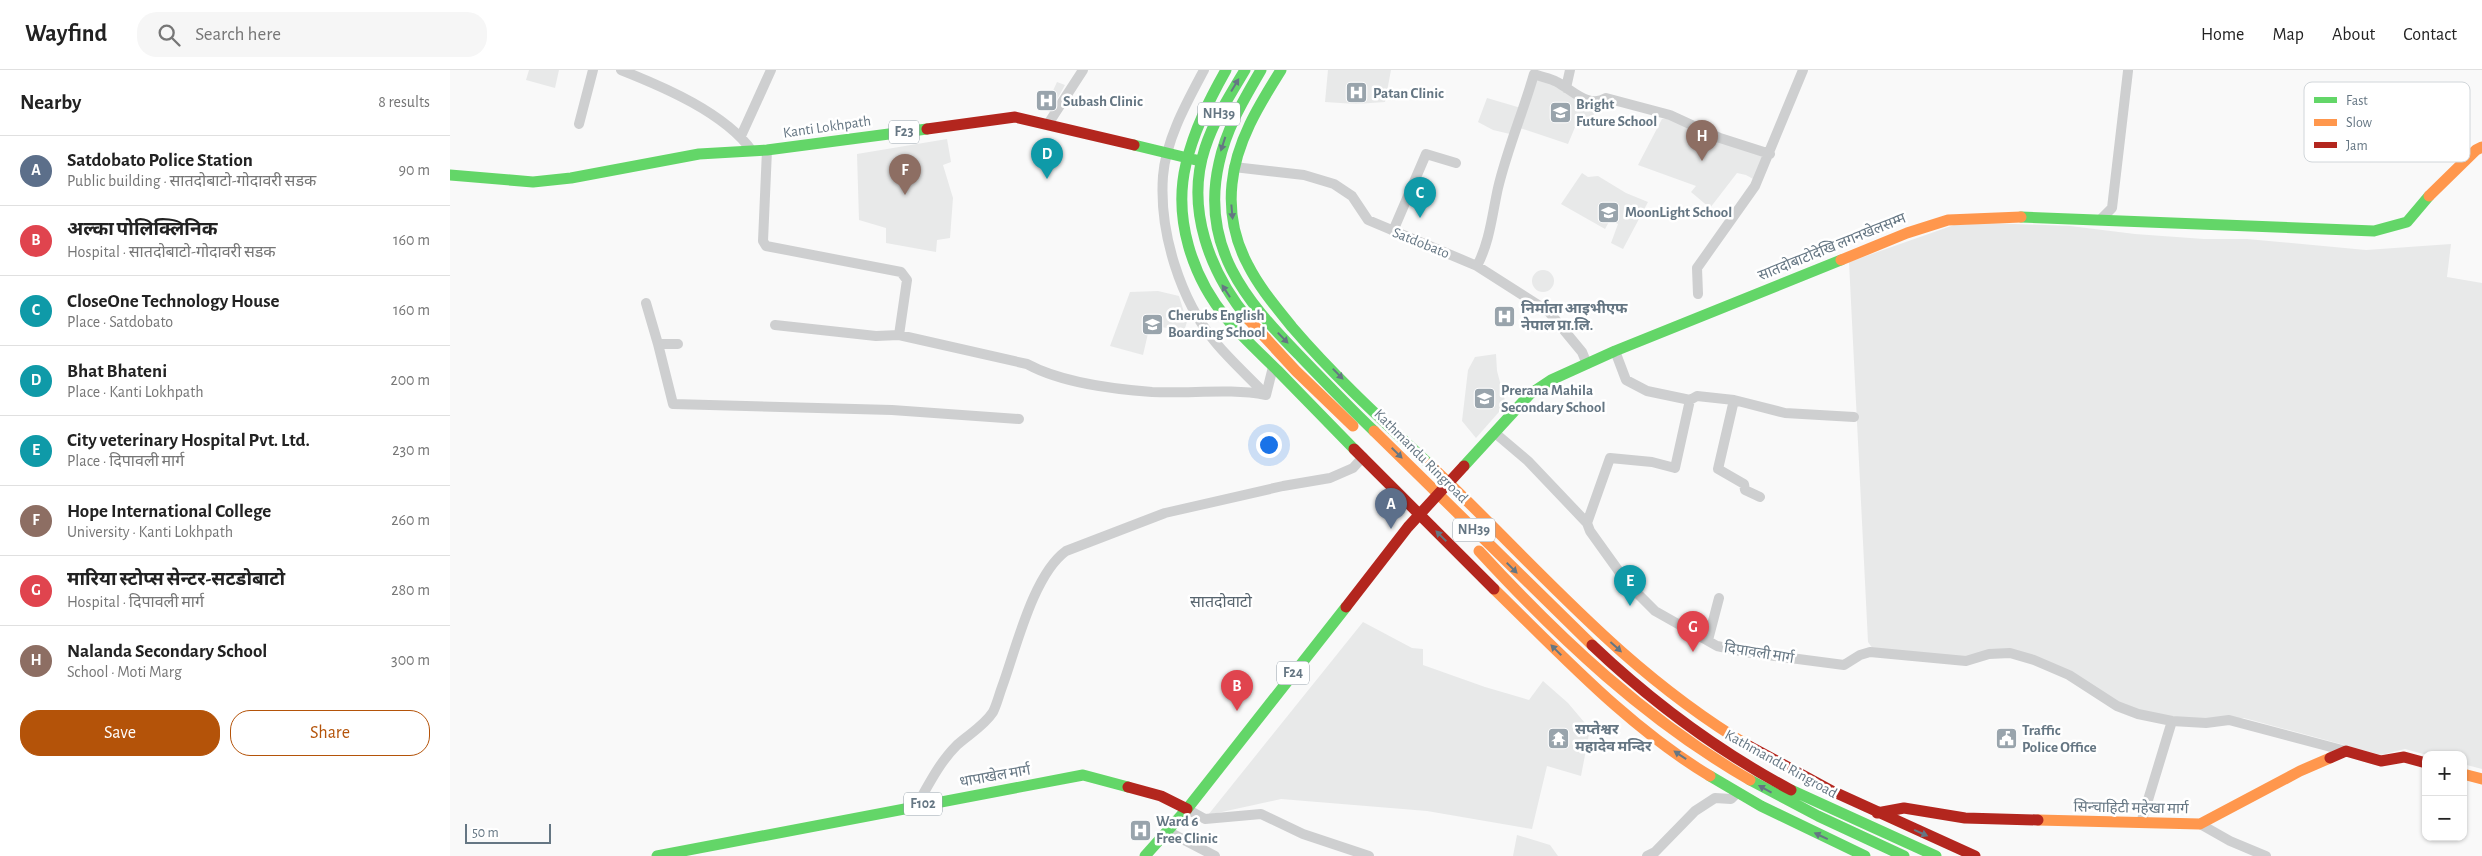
<!DOCTYPE html>
<html lang="en">
<head>
<meta charset="utf-8">
<style>
	:root { --surface:#fff; --page:#f6f6f6; --text:#222; --muted:#767676; --line:#e0e0e0; --accent:#b45309 }
	body { margin:0; font-family:"Alegreya Sans","Noto Sans Devanagari",sans-serif; background:var(--page); color:var(--text) }
	.controls { position:absolute; right:15px; bottom:15px; display:grid; overflow:hidden; border-radius:10px; box-shadow:0 1px 4px #0004 }
	.controls button { width:45px; height:45px; display:grid; place-items:center; padding:0; border:0; border-bottom:1px solid var(--line); background:var(--surface); color:var(--text); font:25px sans-serif }
	.scale { position:absolute; left:15px; bottom:12px; width:86px; box-sizing:border-box; padding-left:5px; border:2px solid #657683; border-top:0; font-size:14px; line-height:18px; white-space:nowrap; color:#657683; -webkit-text-stroke:4px #fff; paint-order:stroke }
	.you { position:absolute; left:818px; top:374px; width:18px; height:18px; margin:-12px; border:4px solid #fff; border-radius:50%; background:#1a73e8; box-shadow:0 0 0 8px #1a73e833 }
	.badge { display:grid; place-items:center; width:32px; height:32px; border-radius:50%; background:var(--accent); color:#fff; font-size:16px; font-weight:700 }
	.pin { position:absolute; translate:-50% -41px; filter:drop-shadow(0 1px 2px #0008) }
	.pin::after { content:''; position:absolute; top:26px; width:18px; height:15px; background:inherit; clip-path:polygon(0 0,100% 0,50% 100%) }
	.list { margin:0; padding:0; list-style:none }
	h2 { display:flex; justify-content:space-between; align-items:center; height:65px; margin:0; padding:0 20px; font-size:21px }
	h2 small { font-size:16px; font-weight:400; color:var(--muted) }
	.list li { display:grid; grid-template-columns:32px 1fr auto; gap:15px; align-items:center; box-sizing:border-box; height:70px; padding:0 20px; border-top:1px solid var(--line) }
	.list b { display:block; font-size:19px; white-space:nowrap }
	.list p { margin:0; font-size:16px; white-space:nowrap; color:var(--muted) }
	.list em { font-size:16px; font-style:normal; color:var(--muted) }
	.actions { display:flex; gap:10px; padding:15px 20px }
	.actions a { flex:1; padding:11px 0; border:1px solid var(--accent); border-radius:20px; text-align:center; font-size:18px; color:var(--accent) }
	.actions .main { background:var(--accent); color:#fff }
	.icon { flex:none; width:28px; height:28px; fill:none; stroke:currentColor; stroke-width:2; stroke-linecap:round; stroke-linejoin:round }
	.map { position:relative; flex:none; width:2032px; height:786px; overflow:hidden }
	header { display:flex; align-items:center; gap:30px; box-sizing:border-box; height:70px; padding:0 25px; background:var(--surface); border-bottom:1px solid var(--line) }
	header strong { font-size:24px }
	nav { display:flex; gap:28px; margin-inline-start:auto; font-size:18px }
	.search { width:350px; height:45px; background:var(--page); display:flex; align-items:center; gap:12px; box-sizing:border-box; padding:0 18px; border-radius:20px; color:var(--muted); font-size:19px }
	main { display:flex }
	aside { flex:1; background:var(--surface) }
	.map>svg:first-child { display:block }
	.built { fill:#e8e9e9 }
	.lines { fill:none; stroke-linecap:round; stroke-linejoin:round }
	.street { stroke:#cecfd0; stroke-width:10 }
	.fast { stroke:#63d668; stroke-width:11 }
	.slow { stroke:#ff974d; stroke-width:11 }
	.jam { stroke:#b3261e; stroke-width:11 }
	.oneway { fill:#657683 }
	.labels { text-anchor:middle; dominant-baseline:central; stroke-width:5; stroke-linejoin:round; paint-order:stroke }
	.shield { fill:#fff; stroke:#939fa8; stroke-width:1 }
	.shield-label { font-size:14px; font-weight:bold; fill:#657683 }
	.poi-label { font-size:15px; font-weight:bold; fill:#657683; stroke:#fff; text-anchor:start }
	.street-label { font-size:15px; fill:#657683; stroke:#fff }
	.neighbourhood-label { font-size:16px; fill:#57646e; stroke:#fff }
	.key { fill:#fff; stroke:#d1d6da; stroke-width:1 }
	.key-label { font-size:14px; fill:#657683 }
</style>
</head>
<body>
<header>
<strong>Wayfind</strong>
<div class="search"><svg class="icon" aria-label="search" viewBox="0 0 24 24"><circle cx="10" cy="10" r="6"/><path d="M15 15l6 6"/></svg>Search here</div>
<nav><a>Home</a><a>Map</a><a>About</a><a>Contact</a></nav>
</header>
<main>
<aside>
<h2>Nearby<small>8 results</small></h2>
<ul class="list">
<li><span class="badge" style="background:#5c6f8a">A</span><div><b>Satdobato Police Station</b><p>Public building · सातदोबाटो-गोदावरी सडक</p></div><em>90 m</em></li>
<li><span class="badge" style="background:#e0444e">B</span><div><b>अल्का पोलिक्लिनिक</b><p>Hospital · सातदोबाटो-गोदावरी सडक</p></div><em>160 m</em></li>
<li><span class="badge" style="background:#0f9aa8">C</span><div><b>CloseOne Technology House</b><p>Place · Satdobato</p></div><em>160 m</em></li>
<li><span class="badge" style="background:#0f9aa8">D</span><div><b>Bhat Bhateni</b><p>Place · Kanti Lokhpath</p></div><em>200 m</em></li>
<li><span class="badge" style="background:#0f9aa8">E</span><div><b>City veterinary Hospital Pvt. Ltd.</b><p>Place · दिपावली मार्ग</p></div><em>230 m</em></li>
<li><span class="badge" style="background:#8d6e63">F</span><div><b>Hope International College</b><p>University · Kanti Lokhpath</p></div><em>260 m</em></li>
<li><span class="badge" style="background:#e0444e">G</span><div><b>मारिया स्टोप्स सेन्टर-सटडोबाटो</b><p>Hospital · दिपावली मार्ग</p></div><em>280 m</em></li>
<li><span class="badge" style="background:#8d6e63">H</span><div><b>Nalanda Secondary School</b><p>School · Moti Marg</p></div><em>300 m</em></li>
</ul>
<div class="actions"><a class="main">Save</a><a>Share</a></div>
</aside>
<div class="map">
<svg width="2032" height="786" viewBox="0 0 2032 786">
	<rect width="100%" height="100%" fill="#f9f9f9"/>
	<!-- built -->
	<path class="built" d="M79 0H109L105 18 76 10Z
		M878 0H941L935 32 906 34 875 32Z
		M1087 7 1147 36 1140 55 1128 50 1118 74 1070 58Z
		M607 12 615 15 600 42 586 37 592 21 601 25Z
		M1037 28 1071 38 1060 64 1043 60 1028 52Z
		M1220 48 1316 87 1305 110 1296 105 1287 103 1260 138 1241 122 1246 116 1188 95 1212 49Z
		M497 69 501 92 493 95 503 128 500 168 487 170 486 182 436 173V158L409 150 407 84Z
		M1132 103 1138 107 1148 106 1176 123 1198 132 1173 179 1161 173 1168 154 1160 150 1155 159 1111 134Z
		M1538 153 1620 156 1685 164 1754 169H1797L1916 180 2001 174 1997 207 2032 213V699L2013 694V685H1977L1955 679 1931 685 1794 648 1756 651 1689 642 1569 583 1524 590 1423 579 1418 572 1399 192 1504 155Z
		M1082 211a11 11 0 1 1 22 0a11 11 0 1 1-22 0Z
		M708 221 729 226 737 252 734 261 700 255 693 285 660 276 680 222Z
		M1046 284 1047 301 1056 334 1026 368 1012 351 1018 300 1025 287Z
		M913 552 962 578 973 579V595L1035 617 1079 630 1093 611 1118 633 1140 659 1131 706 1097 696 1082 759 977 741 831 729 758 745Z
		M1067 765 1100 775 1108 786H1063Z"/>
	<g class="lines">
		<!-- street -->
		<path class="street" d="M171 0C214 17 275 43 302 81
			M754 0C737 32 716 69 713 106 709 162 730 230 766 273 781 291 800 308 816 325
			M1116 18 1120 0
			M129 54 143 0
			M598 54 633 0
			M291 66 321 0
			M317 80 313 171 316 176 451 202 457 210 449 265
			M784 97 854 105 884 114 902 126 918 150 1027 196 1099 242 1132 282 1137 294
			M1651 149 1662 138 1678 1
			M943 161 976 84 1006 93
			M1027 196C1040 171 1042 145 1048 118 1057 80 1073 42 1084 4 1091 7 1100 8 1107 12 1122 20 1139 39 1156 28L1220 45 1270 68 1320 84
			M1248 224 1247 198 1305 116 1353 0
			M196 233 208 274H228
			M325 255 426 266 449 265 577 294C612 313 662 319 702 322 740 324 779 318 816 325L823 297
			M208 274 223 334 442 340 569 349
			M1165 281 1176 310 1197 321 1240 330 1247 326 1284 330 1335 343 1404 347
			M1284 330 1268 399 1294 414 1295 420 1310 427
			M1045 363 1078 391 1137 453 1140 461 1178 514 1205 541 1267 576 1295 582 1394 595 1410 585 1420 582 1516 591 1539 584 1560 583 1584 590 1619 605 1667 636 1688 644 1722 651 1756 653 1779 650 1896 681
			M1137 453 1160 388 1202 392 1225 398 1240 330
			M1258 570 1269 528
			M467 735C479 714 489 693 507 675 519 664 534 656 543 642 547 634 549 625 552 617 566 579 583 505 616 481L715 443 833 416 880 408 903 398 913 387
			M737 739 755 749 811 744 853 764 919 786
			M1691 753 1722 651
			M1750 754 1780 771 1816 786
			M717 761 765 786
			M1197 786 1205 782 1245 741 1265 728 1281 729 1287 723"/>
		<!-- fast -->
		<path class="fast" d="M776 0C759 30 744 60 736 94 723 148 742 207 777 249 792 267 811 284 828 301 853 327 879 353 904 379
			M795 0C780 25 764 50 755 78 735 139 760 203 799 250
			M811 0C794 29 776 59 769 93 750 176 795 230 849 285 874 311 898 336 924 361
			M831 0C809 35 786 72 782 114 779 142 785 171 798 195 809 217 826 237 842 257 884 306 932 350 979 394
			M684 75 746 90
			M0 105 83 112 121 108 249 84 317 80 477 59
			M1571 147 1924 161 1957 152 1979 126
			M1014 396 1080 324 1101 310 1165 281 1391 190
			M1260 706 1311 736 1415 786
			M1300 710 1368 746 1454 786
			M1341 720 1486 786
			M207 786 633 705 678 717
			M695 786 737 739 896 537"/>
		<!-- slow -->
		<path class="slow" d="M1979 126 2026 80 2032 77
			M1391 190 1457 163 1498 150 1571 147
			M799 250 846 301 903 356
			M924 361 1142 575
			M979 394C1086 495 1170 599 1299 676
			M1029 481C1110 569 1196 650 1300 710
			M1044 519C1112 585 1178 657 1260 706
			M2013 704 2032 709
			M1588 750 1750 754 1850 701 1880 688"/>
		<!-- jam -->
		<path class="jam" d="M477 59 565 47 684 75
			M904 379 1044 519
			M896 537 958 457 1014 396
			M1142 575C1202 632 1268 681 1341 720
			M1299 676 1382 721 1525 786
			M1880 688 1896 681 1931 691 1954 687 1976 693
			M678 717 711 726 737 739
			M1427 743 1454 738 1515 748 1588 750"/>
	</g>
	<!-- one-way arrows -->
	<defs><path id="oneway-solid" d="M-6-.8H1V-3.2L6.5 0L1 3.2V.8H-6Z" transform="scale(1.25)"/></defs>
	<g class="oneway">
		<use href="#oneway-solid" transform="translate(785 15) rotate(-59)"/>
		<use href="#oneway-solid" transform="translate(773 74) rotate(108)"/>
		<use href="#oneway-solid" transform="translate(782 142) rotate(85)"/>
		<use href="#oneway-solid" transform="translate(776 221) rotate(-123)"/>
		<use href="#oneway-solid" transform="translate(833 268) rotate(46)"/>
		<use href="#oneway-solid" transform="translate(888 304) rotate(46)"/>
		<use href="#oneway-solid" transform="translate(947 383) rotate(45)"/>
		<use href="#oneway-solid" transform="translate(991 466) rotate(-135)"/>
		<use href="#oneway-solid" transform="translate(1062 498) rotate(45)"/>
		<use href="#oneway-solid" transform="translate(1166 577) rotate(42)"/>
		<use href="#oneway-solid" transform="translate(1106 580) rotate(-135)"/>
		<use href="#oneway-solid" transform="translate(1230 685) rotate(-146)"/>
		<use href="#oneway-solid" transform="translate(1315 719) rotate(-151)"/>
		<use href="#oneway-solid" transform="translate(1471 763) rotate(24)"/>
		<use href="#oneway-solid" transform="translate(1371 766) rotate(-155)"/>
	</g>
	<!-- icons -->
	<defs>
		<symbol id="hospital-square" viewBox="-11 -11 22 22"><rect x="-9" y="-9" width="18" height="18" rx="4" fill="#99a4ac" stroke="#fff"/><path d="M-5-5h3v3.5h4V-5h3V5h-3V1.5h-4V5h-3Z" fill="#fff"/></symbol>
		<symbol id="school-square" viewBox="-11 -11 22 22"><rect x="-9" y="-9" width="18" height="18" rx="4" fill="#99a4ac" stroke="#fff"/><path d="M0-5L7-2L0 1L-7-2ZM-4 1L0 2.5L4 1V4Q0 6-4 4Z" fill="#fff"/></symbol>
		<symbol id="temple-square" viewBox="-11 -11 22 22"><rect x="-9" y="-9" width="18" height="18" rx="4" fill="#99a4ac" stroke="#fff"/><path d="M0-6L5-2H3V0L6.5 2.5H4V6H1.5V3h-3V6H-4V2.5H-6.5L-3 0V-2H-5Z" fill="#fff"/></symbol>
		<symbol id="civic-square" viewBox="-11 -11 22 22"><rect x="-9" y="-9" width="18" height="18" rx="4" fill="#99a4ac" stroke="#fff"/><path d="M-.6-6.5H3V-4.5H.6V-3L4-1V1h2V6H-6V1h2V-1L-.6-3ZM-1.2 2.5V6h2.4V2.5Z" fill="#fff"/></symbol>
	</defs>
	<g fill-rule="evenodd">
		<use href="#hospital-square" x="894" y="10" width="25" height="25"/>
		<use href="#hospital-square" x="584" y="18" width="25" height="25"/>
		<use href="#school-square" x="1098" y="30" width="25" height="25"/>
		<use href="#school-square" x="1146" y="130" width="25" height="25"/>
		<use href="#hospital-square" x="1042" y="234" width="25" height="25"/>
		<use href="#school-square" x="690" y="242" width="25" height="25"/>
		<use href="#school-square" x="1022" y="316" width="25" height="25"/>
		<use href="#temple-square" x="1096" y="656" width="25" height="25"/>
		<use href="#civic-square" x="1544" y="656" width="25" height="25"/>
		<use href="#hospital-square" x="678" y="748" width="25" height="25"/>
	</g>
	<g class="labels">
		<!-- shield labels -->
		<g class="shield">
			<rect x="748" y="32.5" width="42" height="23" rx="4"/>
			<rect x="439" y="50.5" width="30" height="23" rx="4"/>
			<rect x="1003" y="448.5" width="42" height="23" rx="4"/>
			<rect x="827" y="591.5" width="32" height="23" rx="4"/>
			<rect x="454" y="722.5" width="38" height="23" rx="4"/>
		</g>
		<g class="shield-label">
			<text x="769" y="44">NH39</text>
			<text x="454" y="62">F23</text>
			<text x="1024" y="460">NH39</text>
			<text x="843" y="603">F24</text>
			<text x="473" y="734">F102</text>
		</g>
		<!-- poi labels -->
		<g class="poi-label">
			<text x="923" y="23">Patan Clinic</text>
			<text x="613" y="31">Subash Clinic</text>
			<text x="1126" y="34">Bright<tspan x="1126" dy="17">Future School</tspan></text>
			<text x="1175" y="142">MoonLight School</text>
			<text x="1071" y="238">निर्माता आइभीएफ<tspan x="1071" dy="17">नेपाल प्रा.लि.</tspan></text>
			<text x="718" y="245">Cherubs English<tspan x="718" dy="17">Boarding School</tspan></text>
			<text x="1051" y="320">Prerana Mahila<tspan x="1051" dy="17">Secondary School</tspan></text>
			<text x="1125" y="659">सप्तेश्वर<tspan x="1125" dy="17">महादेव मन्दिर</tspan></text>
			<text x="1572" y="660">Traffic<tspan x="1572" dy="17">Police Office</tspan></text>
			<text x="706" y="751">Ward 6<tspan x="706" dy="17">Free Clinic</tspan></text>
		</g>
		<!-- street labels -->
		<g class="street-label">
			<text transform="translate(377 57) rotate(-8)">Kanti Lokhpath</text>
			<text transform="translate(971 173) rotate(22)">Satdobato</text>
			<text transform="translate(1382 177) rotate(-22)">सातदोबाटोदेखि लगनखेलसम्म</text>
			<text transform="translate(971 386) rotate(45)">Kathmandu Ringroad</text>
			<text transform="translate(1309 583) rotate(9)">दिपावली मार्ग</text>
			<text transform="translate(1331 694) rotate(29)">Kathmandu Ringroad</text>
			<text transform="translate(545 706) rotate(-10)">धापाखेल मार्ग</text>
			<text transform="translate(1681 738) rotate(1)">सिन्चाहिटी महेखा मार्ग</text>
		</g>
		<!-- neighbourhood labels -->
		<g class="neighbourhood-label">
			<text x="771" y="532">सातदोवाटो</text>
		</g>
	</g>
	<!-- legend -->
	<rect x="1854" y="12" width="166" height="80" rx="8" class="key"/>
	<rect x="1864" y="27" width="23" height="6" fill="#63d668"/>
	<rect x="1864" y="49" width="23" height="7" fill="#ff974d"/>
	<rect x="1864" y="72" width="23" height="6" fill="#b3261e"/>
	<g class="key-label">
		<text x="1896" y="35">Fast</text>
		<text x="1896" y="57">Slow</text>
		<text x="1896" y="80">Jam</text>
	</g>
</svg>
<div class="controls">
<button>+</button>
<button>−</button>
</div>
<div class="scale">50 m</div>
<div class="you"></div>
<div class="pin badge" style="left:941px;top:459px;background:#5c6f8a">A</div>
<div class="pin badge" style="left:787px;top:641px;background:#e0444e">B</div>
<div class="pin badge" style="left:970px;top:148px;background:#0f9aa8">C</div>
<div class="pin badge" style="left:597px;top:109px;background:#0f9aa8">D</div>
<div class="pin badge" style="left:1180px;top:536px;background:#0f9aa8">E</div>
<div class="pin badge" style="left:455px;top:125px;background:#8d6e63">F</div>
<div class="pin badge" style="left:1243px;top:582px;background:#e0444e">G</div>
<div class="pin badge" style="left:1252px;top:91px;background:#8d6e63">H</div>
</div>
</main>
</body>
</html>
